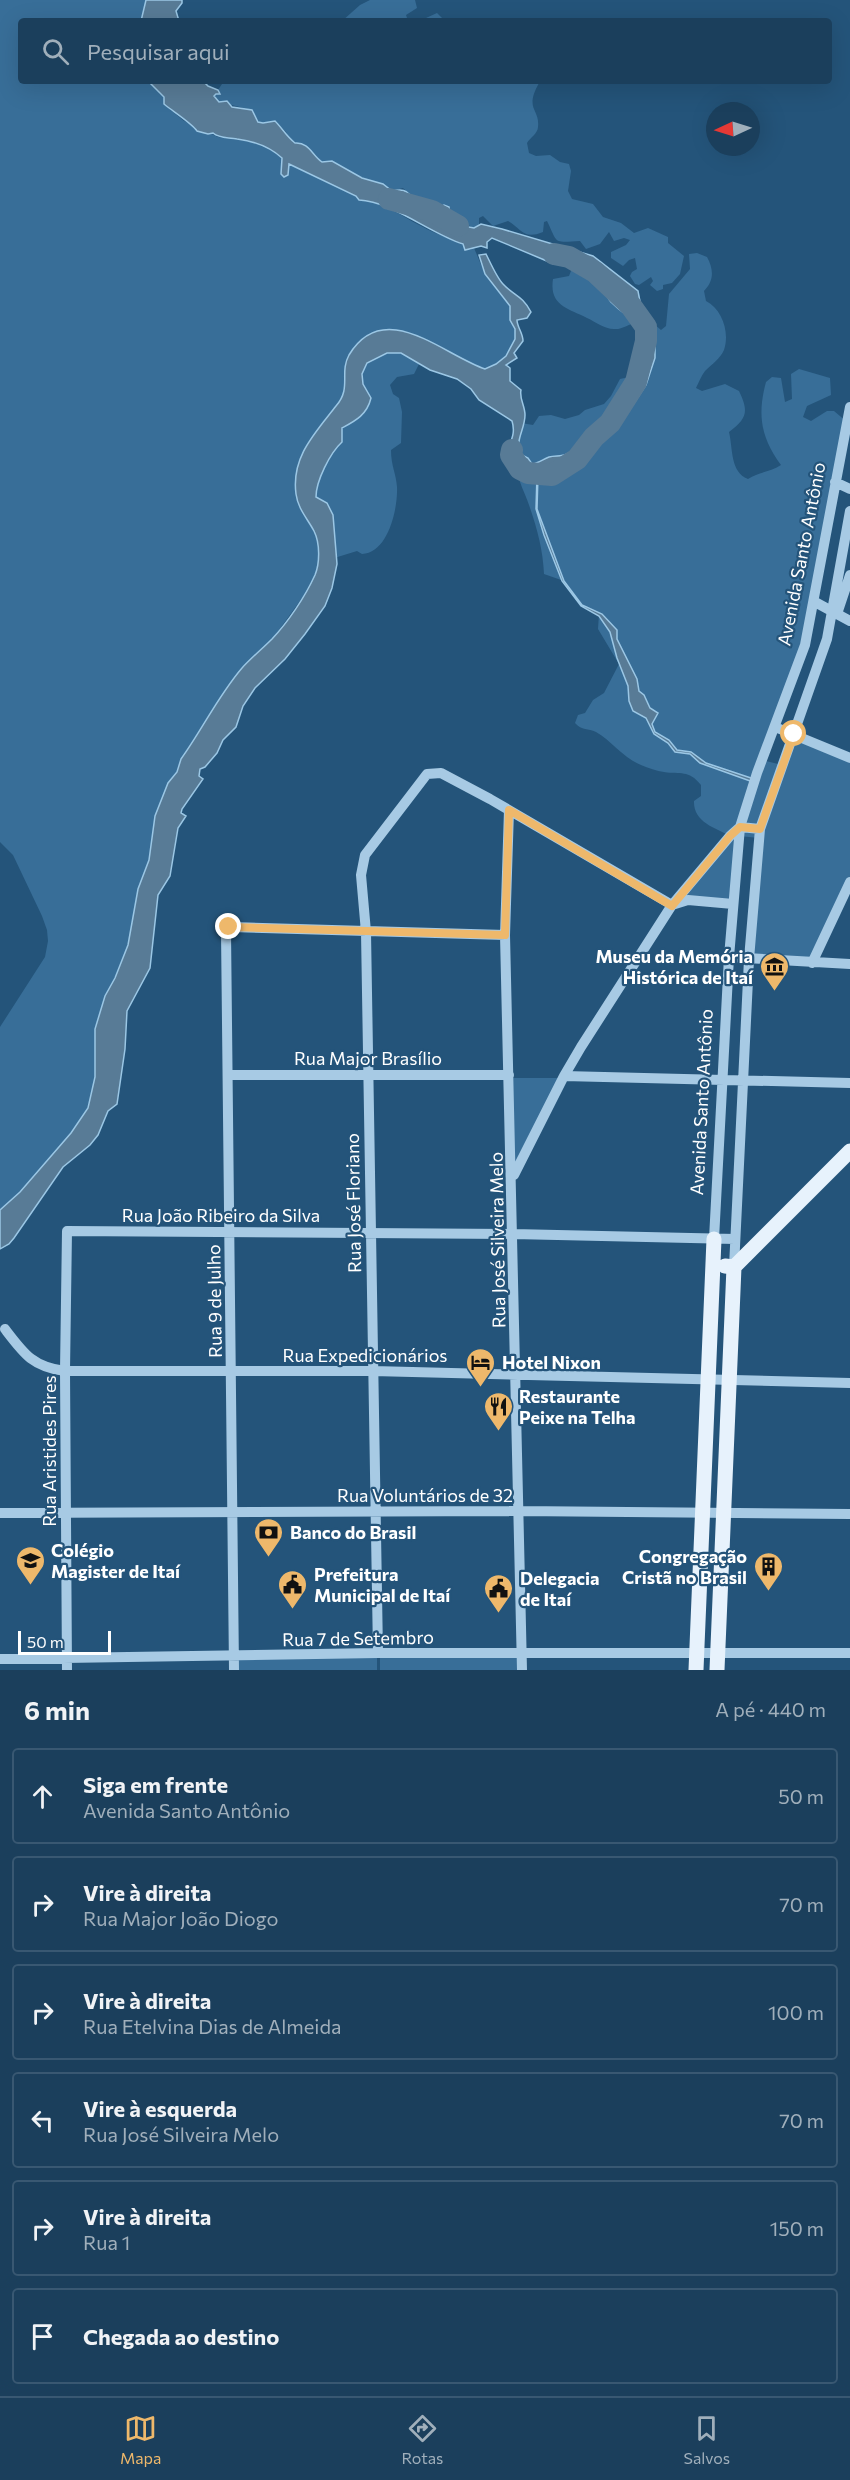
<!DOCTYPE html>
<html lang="pt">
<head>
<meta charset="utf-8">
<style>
	:root { --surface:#1b3f5c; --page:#244662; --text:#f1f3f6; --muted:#a0afbb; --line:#395872; --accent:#eeb86b }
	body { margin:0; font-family:Commissioner,sans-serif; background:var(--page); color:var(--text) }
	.compass { position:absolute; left:706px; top:102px; width:54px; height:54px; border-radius:50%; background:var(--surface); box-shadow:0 6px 24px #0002; rotate:266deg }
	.scale { position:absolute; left:18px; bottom:15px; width:93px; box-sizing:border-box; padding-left:6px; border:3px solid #fff; border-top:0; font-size:16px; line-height:21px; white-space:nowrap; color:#fff; -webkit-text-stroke:4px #24547a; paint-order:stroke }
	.stop { position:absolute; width:18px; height:18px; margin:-14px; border:4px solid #eeb86b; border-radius:50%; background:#fff }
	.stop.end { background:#eeb86b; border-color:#fff; box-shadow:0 2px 6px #0008 }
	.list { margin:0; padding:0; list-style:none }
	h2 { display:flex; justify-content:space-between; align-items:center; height:78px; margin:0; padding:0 24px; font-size:26px }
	h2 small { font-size:20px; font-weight:400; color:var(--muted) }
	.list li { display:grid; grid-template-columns:39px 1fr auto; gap:18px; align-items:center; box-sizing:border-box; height:96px; margin:0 12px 12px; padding:0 12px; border:2px solid var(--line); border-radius:6px }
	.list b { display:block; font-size:22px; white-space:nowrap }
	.list p { margin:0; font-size:20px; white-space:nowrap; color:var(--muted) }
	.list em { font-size:20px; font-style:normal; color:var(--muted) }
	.icon { flex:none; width:33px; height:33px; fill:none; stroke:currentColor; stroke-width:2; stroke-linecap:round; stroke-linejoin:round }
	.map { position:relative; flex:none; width:850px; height:1670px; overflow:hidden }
	.search { position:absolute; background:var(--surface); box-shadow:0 6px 24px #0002; left:18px; right:18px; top:18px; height:66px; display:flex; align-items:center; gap:15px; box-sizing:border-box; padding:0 21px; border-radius:6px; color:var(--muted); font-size:22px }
	.sheet { height:726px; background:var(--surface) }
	nav { display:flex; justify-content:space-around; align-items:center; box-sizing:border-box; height:84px; border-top:2px solid var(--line); background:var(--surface); font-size:16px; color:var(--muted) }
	nav a { display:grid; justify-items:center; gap:3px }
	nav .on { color:var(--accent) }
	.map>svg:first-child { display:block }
	.green { fill:#386e98 }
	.water { fill:#587b96; stroke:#9bc7e5; stroke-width:1.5 }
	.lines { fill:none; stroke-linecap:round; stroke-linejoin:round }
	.river { stroke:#587b96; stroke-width:22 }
	.minor { stroke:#a7cae4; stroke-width:10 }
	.major { stroke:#e7f2fc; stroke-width:15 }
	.route { stroke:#eeb86b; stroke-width:8 }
	.labels { text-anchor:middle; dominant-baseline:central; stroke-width:4.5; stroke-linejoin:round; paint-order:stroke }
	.street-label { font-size:18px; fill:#fff; stroke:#24547a }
	.poi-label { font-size:18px; font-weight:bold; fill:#fff; stroke:#24547a; text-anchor:start }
</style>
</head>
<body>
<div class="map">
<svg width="850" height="1670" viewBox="0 0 850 1670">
	<rect width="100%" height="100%" fill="#24547a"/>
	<!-- green -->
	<path class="green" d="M0 0H146L141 21H21V81H148L164 97 167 107 184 121 218 137 252 142 275 152 282 158 281 174 284 177 288 175 289 164 356 196 359 200C382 201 403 217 423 227 438 236 456 239 470 250L474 248 485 274 510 306V320L515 329 516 339 506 356 496 364 485 369 444 375 419 364 414 374 397 377 390 385 393 394 399 398 402 412 401 443 391 450C391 466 396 473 397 487 398 509 388 553 362 554L357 551 318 563 315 575 302 598 274 637 242 667 181 759 177 772 168 783 155 816 149 860 138 889 128 945 115 978 105 996 95 1029V1077L88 1108 71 1133 20 1192 0 1210V1027L45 957 48 941 47 930 42 916 13 855 0 842Z
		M370 0H415L417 8 406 15 407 18H426L437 13 445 21H342L360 5Z
		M224 81H548L539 83C524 110 540 108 538 127 538 133 530 138 527 143L529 153 536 156 550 155 560 162 569 164 571 171 568 191 572 199 593 204 603 217 621 223 634 233 648 228 668 237V243L684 256 680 274 672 283 663 285V289L657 291 650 285 653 281 651 277 639 285 635 284 630 276 632 272 637 269 635 258 629 260 623 266 611 258V252L626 245 630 240 624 238 614 241 609 232 600 244 586 249 580 241C552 243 558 243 547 221L544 222 543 232C523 240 522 229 508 221L493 226 483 216 479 218V225L474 228 436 209 423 215 420 213 414 199 403 188 392 191 383 184 362 178 332 161 322 162 313 152 288 138 286 132 275 121 264 123 259 122 252 110 219 102 214 96 216 94H220L218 90Z
		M697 253 707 257C714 270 714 281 704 291L706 301C722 309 730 332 724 350 720 359 712 364 705 371 701 376 699 382 696 388L702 391 725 384 739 391C749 412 747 418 729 432 733 449 730 472 748 479 759 472 770 472 781 465 761 438 757 415 766 382L772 377 781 378 785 402 792 399 791 374 799 369 830 378 831 395 807 406 803 417 811 421 827 411H834L847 422 815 602 762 760 782 765 794 734 850 758V882L812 963 749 959 759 838 739 836 733 904 672 905 730 836C715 828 693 822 694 801L701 796V785C688 769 681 775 664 772 657 771 648 768 641 765 623 758 612 741 596 732 588 728 582 731 575 723L578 715 585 713 593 700 604 693 619 664 598 629 599 614 582 605 564 581 544 574C543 550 537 528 529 505 525 493 519 483 517 470 515 454 520 439 521 423L533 425 539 416 551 415 565 419 579 415 585 410 604 404 611 396 620 379 638 375 646 341V327L636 322C630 324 621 330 614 329 604 329 596 322 587 318 568 308 549 306 553 279L569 276 575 261 593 256 638 291C643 311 645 316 661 330L666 326 669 294 690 269 689 254Z
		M511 1078H559L514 1166Z
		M377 1655V1670H237V1658Z
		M380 1655 519 1656V1670H380Z"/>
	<!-- water -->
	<path class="water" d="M146 0H182V3L176 11 179 21H141Z
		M148 81H203L208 86 218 90 220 94H216L214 96 219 102 227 101 232 107 252 110 258 122 263 123 275 121C282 128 287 137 295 143 309 142 312 155 322 162L332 161 362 178 383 184 392 191C411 187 405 196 420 201V213L423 214 444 205 449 207 450 216 469 227 474 228 481 224 502 229 593 256 638 291 641 307 654 324 655 334V358L646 385 628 412 607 433 581 466 552 475H538L537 509 564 581 582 605 602 614 617 630V639L637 679 639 691 644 695 650 708 658 713 652 724 655 732 669 740 677 750 691 752 706 763 754 779 753 782 700 763 690 754 675 752 668 743 654 734 646 718 633 711 629 701 628 686 617 658 610 632 599 616 581 606 562 581 544 535 536 509 537 475 513 468 505 460C507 445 517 437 512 421L479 400 471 389 457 379 430 370 401 353H387L367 363 362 374 363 384 371 398C367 415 355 421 342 428V442C330 453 316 481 316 497L327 503 333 515 337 564 332 588 325 606 305 634 285 659 255 688 243 706 236 727 223 740 217 753 205 767 200 769 199 776 203 779 182 809 181 813 186 816 178 828 170 876 158 895 150 968 127 1011 125 1049 117 1104 108 1111 98 1135 90 1145 63 1167 14 1238 9 1244 0 1249V1210L20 1192 71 1133 88 1108 95 1077V1029L105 996 115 978 128 945 138 889 149 860 155 816 168 783 177 772 181 759C202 730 218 696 242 668 251 658 262 649 272 639 288 622 305 597 315 575 320 563 320 543 314 531 307 518 298 509 296 494 291 457 315 433 336 406 352 388 339 373 349 355 384 297 442 354 485 369L496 364 506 356 515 339V329L510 320V306L485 274 479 255 486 254C490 262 497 278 503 284 514 296 522 295 531 312L527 318 517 320C517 327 523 333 523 341L514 353 517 358 506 365 510 368V381L521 390C519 398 525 406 525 415 525 429 515 440 520 454L528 458 532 464C539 463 543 459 549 457 555 455 561 457 567 454 613 430 648 380 646 327 633 320 622 313 611 302 603 293 603 281 596 272 589 265 571 257 561 257L554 264 492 238 487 242V248L481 246 465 250 463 244C431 234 391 201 359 200L356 196 289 164 288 175 284 177 281 174 282 158C270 147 253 141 237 139 228 137 220 139 213 133L208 134 197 131C193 124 171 110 164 104V97Z"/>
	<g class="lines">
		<!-- river -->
		<path class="river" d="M389 199 432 211 458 226
			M512 450 511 455 520 469 528 473 552 475 577 459 594 437 610 423 636 382 646 341V327L631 306 595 272 569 257 554 254"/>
		<!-- minor -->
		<path class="minor" d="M835 482 850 489
			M815 602 850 621
			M838 611 850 575
			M775 727 850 758
			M509 810 505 935 522 1670
			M729 957 850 964
			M812 963 850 882
			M228 1075H509
			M564 1076 850 1083
			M514 1175 564 1076 581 1047 672 905 730 836 740 827 760 829
			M714 1239 729 957 740 827 757 773 805 645 850 407
			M734 1267 749 959 760 829 827 639 850 511
			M5 1329C24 1354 33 1367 65 1371H373L850 1383
			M0 1513 519 1511 850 1514
			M378 1653 366 932 361 875 365 855 427 774 441 773 490 799 672 905 688 900 733 904
			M0 1659 378 1653H850
			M67 1670 65 1371 67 1231 513 1234 735 1239
			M234 1670 226 931 231 927 505 935"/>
		<!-- major -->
		<path class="major" d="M725 1266 734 1267 850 1151
			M696 1670 714 1239
			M717 1670 734 1267"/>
	</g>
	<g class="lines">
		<!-- route -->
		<path class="route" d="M229 927 505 935 509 810 672 906 730 836 740 827 760 829 794 734"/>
	</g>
	<!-- icons -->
	<defs>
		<symbol id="museum-pin" viewBox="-11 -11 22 30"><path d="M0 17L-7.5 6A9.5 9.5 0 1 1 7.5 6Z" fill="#eeb86b" stroke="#24547a"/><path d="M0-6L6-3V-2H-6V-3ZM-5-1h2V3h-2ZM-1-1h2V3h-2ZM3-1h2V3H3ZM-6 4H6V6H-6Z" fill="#111"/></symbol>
		<symbol id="hotel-pin" viewBox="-11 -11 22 30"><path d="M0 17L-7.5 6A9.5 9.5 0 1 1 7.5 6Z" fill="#eeb86b" stroke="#24547a"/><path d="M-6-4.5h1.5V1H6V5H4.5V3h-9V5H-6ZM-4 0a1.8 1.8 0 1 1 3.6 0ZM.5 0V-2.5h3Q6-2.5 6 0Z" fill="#111"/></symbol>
		<symbol id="restaurant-pin" viewBox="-11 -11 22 30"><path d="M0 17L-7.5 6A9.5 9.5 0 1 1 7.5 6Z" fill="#eeb86b" stroke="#24547a"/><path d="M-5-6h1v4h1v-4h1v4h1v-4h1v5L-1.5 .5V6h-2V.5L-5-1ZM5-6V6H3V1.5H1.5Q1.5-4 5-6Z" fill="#111"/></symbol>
		<symbol id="bank-pin" viewBox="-11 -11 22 30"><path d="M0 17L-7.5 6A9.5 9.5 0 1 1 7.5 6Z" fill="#eeb86b" stroke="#24547a"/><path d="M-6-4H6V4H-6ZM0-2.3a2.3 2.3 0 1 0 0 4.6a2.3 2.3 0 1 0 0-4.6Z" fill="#111"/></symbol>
		<symbol id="school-pin" viewBox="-11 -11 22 30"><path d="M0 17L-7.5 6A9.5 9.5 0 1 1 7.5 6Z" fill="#eeb86b" stroke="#24547a"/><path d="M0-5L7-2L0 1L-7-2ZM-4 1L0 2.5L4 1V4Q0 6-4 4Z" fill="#111"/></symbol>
		<symbol id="building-pin" viewBox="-11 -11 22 30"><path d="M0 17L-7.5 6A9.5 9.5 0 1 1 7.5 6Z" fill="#eeb86b" stroke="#24547a"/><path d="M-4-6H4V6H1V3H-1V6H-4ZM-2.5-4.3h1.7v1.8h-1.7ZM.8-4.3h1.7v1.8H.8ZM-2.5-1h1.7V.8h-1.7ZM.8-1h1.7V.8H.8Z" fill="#111"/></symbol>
		<symbol id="civic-pin" viewBox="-11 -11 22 30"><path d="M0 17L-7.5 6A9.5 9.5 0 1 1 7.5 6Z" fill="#eeb86b" stroke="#24547a"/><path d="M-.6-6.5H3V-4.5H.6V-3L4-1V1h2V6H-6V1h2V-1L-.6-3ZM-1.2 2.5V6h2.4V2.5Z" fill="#111"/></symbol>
	</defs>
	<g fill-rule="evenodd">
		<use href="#museum-pin" x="758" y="950" width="33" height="45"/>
		<use href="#hotel-pin" x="464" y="1346" width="33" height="45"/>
		<use href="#restaurant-pin" x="482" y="1390" width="33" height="45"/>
		<use href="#bank-pin" x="252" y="1516" width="33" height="45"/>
		<use href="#school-pin" x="14" y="1544" width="33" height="45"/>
		<use href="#building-pin" x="752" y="1550" width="33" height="45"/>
		<use href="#civic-pin" x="276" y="1568" width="33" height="45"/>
		<use href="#civic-pin" x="482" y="1572" width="33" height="45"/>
	</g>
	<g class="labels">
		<!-- street labels -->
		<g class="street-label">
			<text transform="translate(801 554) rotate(-79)">Avenida Santo Antônio</text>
			<text x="368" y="1058">Rua Major Brasílio</text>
			<text transform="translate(701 1102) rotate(-87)">Avenida Santo Antônio</text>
			<text transform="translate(353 1203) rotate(-91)">Rua José Floriano</text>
			<text x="221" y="1215">Rua João Ribeiro da Silva</text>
			<text transform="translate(497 1240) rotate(-91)">Rua José Silveira Melo</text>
			<text transform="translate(214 1301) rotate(-91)">Rua 9 de Julho</text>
			<text x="365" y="1355">Rua Expedicionários</text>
			<text transform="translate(49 1451) rotate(-90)">Rua Aristides Pires</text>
			<text x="425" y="1495">Rua Voluntários de 32</text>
			<text transform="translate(358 1638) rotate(-1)">Rua 7 de Setembro</text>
		</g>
		<!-- poi labels -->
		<g class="poi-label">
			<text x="753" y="956" text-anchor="end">Museu da Memória<tspan x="753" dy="21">Histórica de Itaí</tspan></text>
			<text x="502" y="1362">Hotel Nixon</text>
			<text x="519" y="1396">Restaurante<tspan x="519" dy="21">Peixe na Telha</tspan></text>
			<text x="290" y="1532">Banco do Brasil</text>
			<text x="51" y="1550">Colégio<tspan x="51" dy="21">Magister de Itaí</tspan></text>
			<text x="747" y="1556" text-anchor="end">Congregação<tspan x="747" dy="21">Cristã no Brasil</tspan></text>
			<text x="314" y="1574">Prefeitura<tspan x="314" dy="21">Municipal de Itaí</tspan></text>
			<text x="520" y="1578">Delegacia<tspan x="520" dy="21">de Itaí</tspan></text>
		</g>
	</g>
</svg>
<svg class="compass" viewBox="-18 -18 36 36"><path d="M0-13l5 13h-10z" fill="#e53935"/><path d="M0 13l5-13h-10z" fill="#a0afbb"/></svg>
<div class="scale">50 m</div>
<div class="stop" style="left:794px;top:734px"></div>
<div class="stop end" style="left:229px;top:927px"></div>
<div class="search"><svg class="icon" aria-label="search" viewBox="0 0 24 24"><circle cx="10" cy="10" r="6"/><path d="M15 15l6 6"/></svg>Pesquisar aqui</div>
</div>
<section class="sheet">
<h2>6 min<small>A pé · 440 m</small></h2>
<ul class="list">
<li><svg class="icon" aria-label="ahead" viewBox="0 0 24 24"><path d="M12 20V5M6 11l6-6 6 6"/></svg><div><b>Siga em frente</b><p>Avenida Santo Antônio</p></div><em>50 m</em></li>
<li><svg class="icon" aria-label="right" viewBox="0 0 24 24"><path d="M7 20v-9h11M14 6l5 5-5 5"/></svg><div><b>Vire à direita</b><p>Rua Major João Diogo</p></div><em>70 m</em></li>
<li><svg class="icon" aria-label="right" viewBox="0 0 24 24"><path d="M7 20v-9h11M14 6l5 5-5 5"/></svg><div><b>Vire à direita</b><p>Rua Etelvina Dias de Almeida</p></div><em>100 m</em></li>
<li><svg class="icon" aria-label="left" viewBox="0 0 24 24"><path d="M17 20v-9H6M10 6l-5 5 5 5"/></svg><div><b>Vire à esquerda</b><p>Rua José Silveira Melo</p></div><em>70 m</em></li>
<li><svg class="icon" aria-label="right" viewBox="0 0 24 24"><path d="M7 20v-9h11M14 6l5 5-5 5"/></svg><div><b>Vire à direita</b><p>Rua 1</p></div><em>150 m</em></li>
<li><svg class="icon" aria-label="arrive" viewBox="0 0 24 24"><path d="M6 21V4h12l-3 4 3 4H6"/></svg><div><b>Chegada ao destino</b></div></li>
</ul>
</section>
<nav>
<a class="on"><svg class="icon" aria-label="map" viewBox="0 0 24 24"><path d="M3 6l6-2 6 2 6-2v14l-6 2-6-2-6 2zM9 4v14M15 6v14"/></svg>Mapa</a>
<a><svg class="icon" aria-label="directions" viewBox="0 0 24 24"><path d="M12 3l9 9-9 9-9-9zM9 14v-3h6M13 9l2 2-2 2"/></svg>Rotas</a>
<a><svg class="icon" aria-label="saved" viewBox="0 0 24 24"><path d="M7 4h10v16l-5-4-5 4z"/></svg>Salvos</a>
</nav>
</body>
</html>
